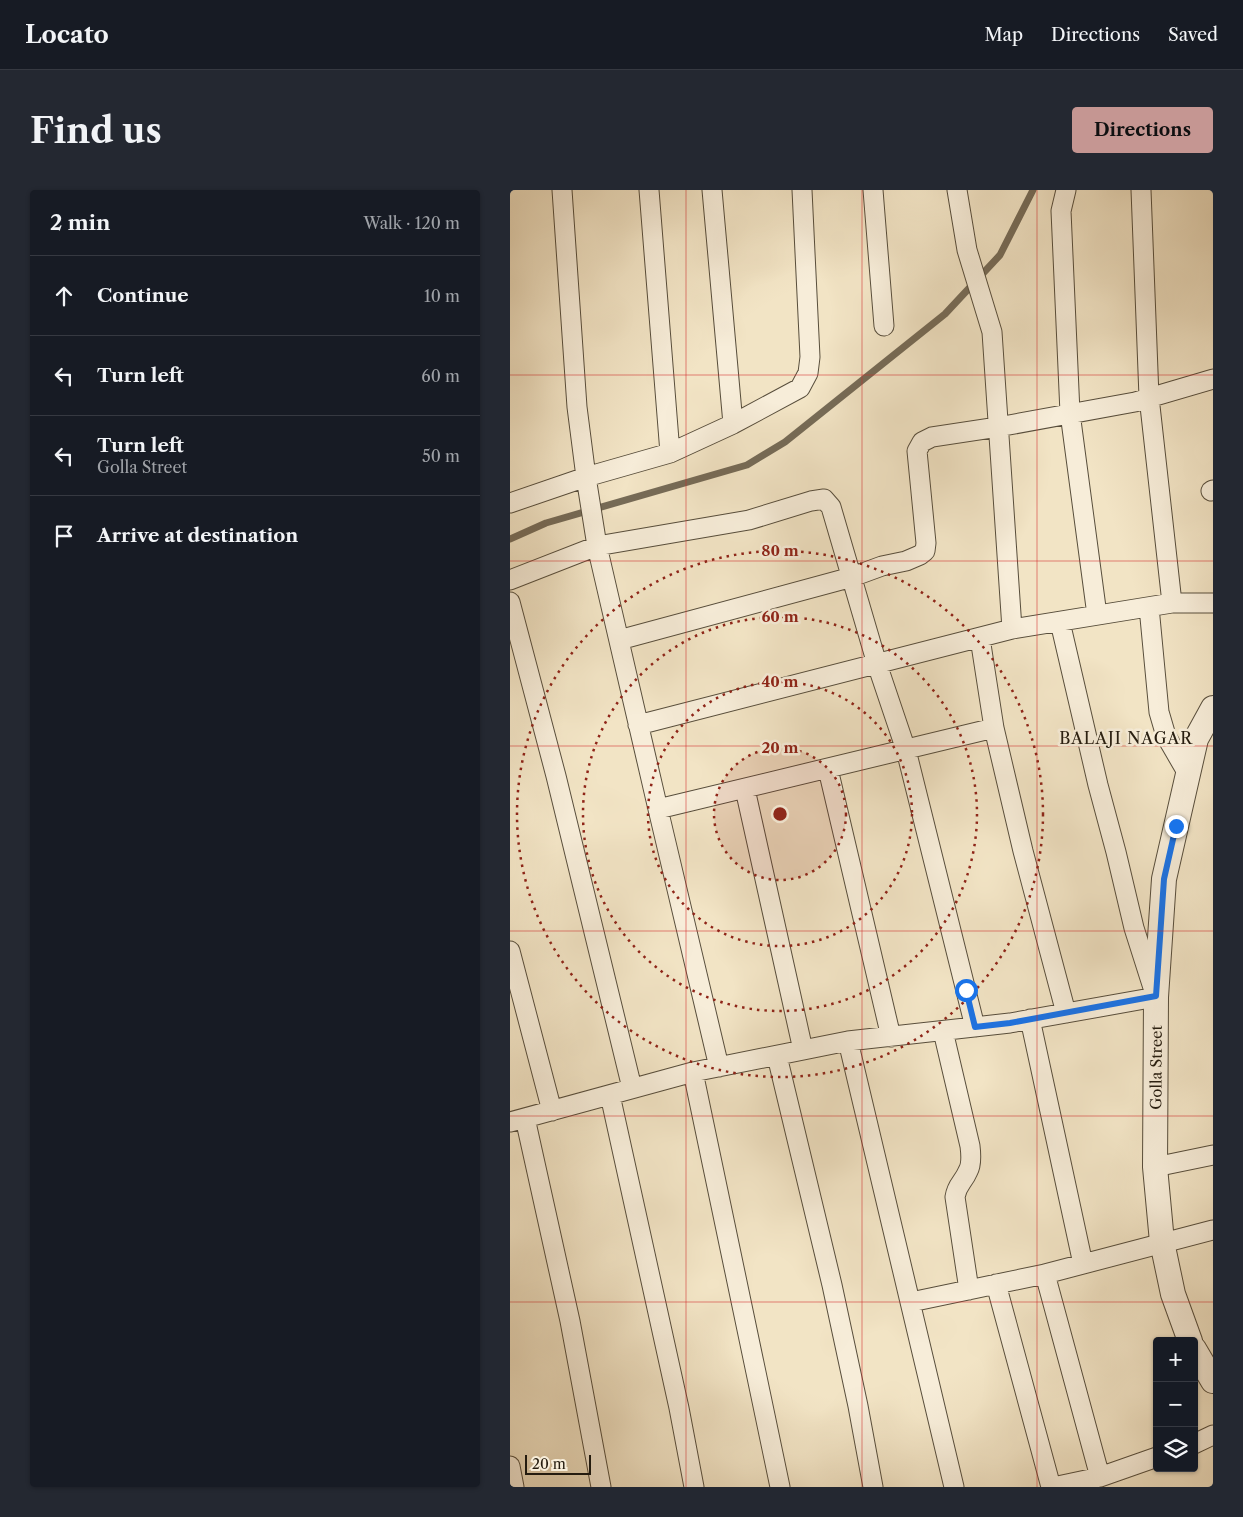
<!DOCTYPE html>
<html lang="en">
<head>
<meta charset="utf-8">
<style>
	:root { --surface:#171b24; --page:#242831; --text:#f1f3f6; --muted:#9ea1a6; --line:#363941; --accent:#c59692 }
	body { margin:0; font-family:"Libre Caslon Text",serif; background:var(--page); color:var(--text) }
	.controls { position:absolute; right:15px; bottom:15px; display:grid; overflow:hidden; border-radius:5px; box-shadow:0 1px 4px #0004 }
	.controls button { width:45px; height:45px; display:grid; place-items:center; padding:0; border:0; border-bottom:1px solid var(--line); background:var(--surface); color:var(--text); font:25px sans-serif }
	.scale { position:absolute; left:15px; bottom:12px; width:66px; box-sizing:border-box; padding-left:5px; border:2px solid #251c0f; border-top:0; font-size:14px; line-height:18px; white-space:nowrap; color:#251c0f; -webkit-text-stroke:4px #f7edd9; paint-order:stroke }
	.stop { position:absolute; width:15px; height:15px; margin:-11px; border:4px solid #1a73e8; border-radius:50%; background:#fff }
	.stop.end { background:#1a73e8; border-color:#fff; box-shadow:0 1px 5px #0008 }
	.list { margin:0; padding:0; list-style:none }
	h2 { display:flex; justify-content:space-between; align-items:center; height:65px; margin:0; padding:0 20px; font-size:21px }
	h2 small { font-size:16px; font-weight:400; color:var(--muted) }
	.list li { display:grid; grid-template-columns:32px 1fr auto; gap:15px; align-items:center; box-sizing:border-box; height:80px; padding:0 20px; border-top:1px solid var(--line) }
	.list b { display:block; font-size:19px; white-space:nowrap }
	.list p { margin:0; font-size:16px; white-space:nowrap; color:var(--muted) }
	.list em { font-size:16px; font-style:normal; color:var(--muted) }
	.icon { flex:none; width:28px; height:28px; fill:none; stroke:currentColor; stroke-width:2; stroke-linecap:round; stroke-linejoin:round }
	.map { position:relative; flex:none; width:703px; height:1297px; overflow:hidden; border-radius:5px }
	header { display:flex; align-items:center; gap:30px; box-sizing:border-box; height:70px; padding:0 25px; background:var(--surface); border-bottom:1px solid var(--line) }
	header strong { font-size:24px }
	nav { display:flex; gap:28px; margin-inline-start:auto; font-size:18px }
	.intro { display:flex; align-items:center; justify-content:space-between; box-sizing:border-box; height:120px; padding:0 30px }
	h1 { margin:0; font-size:35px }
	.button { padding:12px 22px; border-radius:5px; background:var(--accent); color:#111; font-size:18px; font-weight:700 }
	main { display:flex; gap:30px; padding:0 30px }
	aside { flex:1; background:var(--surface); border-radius:5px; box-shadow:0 1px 4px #0004 }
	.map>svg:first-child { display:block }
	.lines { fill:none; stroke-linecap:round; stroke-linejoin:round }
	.stream { stroke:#766b57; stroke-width:7 }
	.minor-casing { stroke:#584e3c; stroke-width:21 }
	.tertiary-casing { stroke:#584e3c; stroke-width:26 }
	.minor { stroke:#f7edd9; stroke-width:19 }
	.tertiary { stroke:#f7edd9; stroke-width:24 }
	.route { stroke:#1a73e8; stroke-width:6 }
	.grid { fill:none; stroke:#d62828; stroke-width:1; stroke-opacity:0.55 }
	.ring { fill:none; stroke:#8f2418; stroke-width:2.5; stroke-dasharray:2.5 5 }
	.labels { text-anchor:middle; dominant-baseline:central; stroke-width:5; stroke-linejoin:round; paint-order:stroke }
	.street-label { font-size:15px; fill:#251c0f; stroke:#f7edd9 }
	.neighbourhood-label { font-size:16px; letter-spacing:1px; fill:#251c0f; stroke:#f7edd9 }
	.centre { fill:#8f2418; stroke:#f7edd9; stroke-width:2.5 }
	.ring-label { font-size:15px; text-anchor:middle; font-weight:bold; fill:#8f2418; stroke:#f7edd9; stroke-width:5; stroke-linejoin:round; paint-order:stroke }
</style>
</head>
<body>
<header>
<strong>Locato</strong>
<nav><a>Map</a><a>Directions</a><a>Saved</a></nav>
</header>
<div class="intro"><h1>Find us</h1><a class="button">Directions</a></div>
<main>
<aside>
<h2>2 min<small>Walk · 120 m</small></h2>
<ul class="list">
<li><svg class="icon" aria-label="ahead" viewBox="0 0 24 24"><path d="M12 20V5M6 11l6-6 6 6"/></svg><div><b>Continue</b></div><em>10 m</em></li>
<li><svg class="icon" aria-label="left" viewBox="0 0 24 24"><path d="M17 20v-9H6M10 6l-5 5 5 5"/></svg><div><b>Turn left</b></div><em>60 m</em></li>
<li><svg class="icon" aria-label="left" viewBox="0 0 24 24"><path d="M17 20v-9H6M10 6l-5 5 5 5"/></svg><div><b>Turn left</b><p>Golla Street</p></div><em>50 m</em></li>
<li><svg class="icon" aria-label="arrive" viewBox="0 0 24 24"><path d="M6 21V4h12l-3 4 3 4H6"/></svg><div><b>Arrive at destination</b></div></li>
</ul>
</aside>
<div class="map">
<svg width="703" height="1297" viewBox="0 0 703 1297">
	<rect width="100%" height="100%" fill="#f2e4c5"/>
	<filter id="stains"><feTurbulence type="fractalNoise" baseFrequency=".004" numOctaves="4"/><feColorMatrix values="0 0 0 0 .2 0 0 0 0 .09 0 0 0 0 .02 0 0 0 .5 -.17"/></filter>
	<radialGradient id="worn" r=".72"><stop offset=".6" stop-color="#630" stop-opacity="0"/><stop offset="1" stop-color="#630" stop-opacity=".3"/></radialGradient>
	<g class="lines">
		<!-- stream -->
		<path class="stream" d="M0 349 36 333 237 275 275 252 435 124 490 65 523 0"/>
		<defs>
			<path id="minor" d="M52 0 67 217 76 287 87 356 148 619 209 877
				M139 0 160 263
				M202 0 223 234
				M363 0 374 136
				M447 0 457 60 482 142 502 439
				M556 0 551 21 560 223 587 425
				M631 0 639 207 662 413
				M701 301 703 300
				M0 313 76 287 160 263 223 234 290 198 298 183 300 167 292 0
				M0 390 87 356 239 330 301 311 314 309 321 317 367 474 396 560 465 837
				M0 412 46 586 122 898
				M639 417 649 522 656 546 678 584
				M470 448 484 538 513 661 556 823
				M109 450 342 387 372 376 396 371 410 365 415 361 416 353 407 261 412 252 422 247 488 237 625 212 703 189
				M128 535 502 439 662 413H703
				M318 579 381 847
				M235 599 293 860
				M148 619 484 538
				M0 761 42 921
				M520 829 573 1074
				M433 841 460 956C461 964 462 974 458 981 453 993 447 994 445 1007L459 1100
				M338 851 444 1297
				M267 866 322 1095 348 1216 363 1297
				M183 882 270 1297
				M100 905 169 1218 184 1297
				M15 928 60 1131 91 1297
				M0 932 183 882 338 851 500 833 646 807 624 738 606 662 588 595 550 432
				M645 977 703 965
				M535 1084 590 1287
				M486 1094 541 1297
				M401 1112 535 1084 703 1040
				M684 1254 703 1245
				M0 1276 4 1297
				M543 1297 590 1287 647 1267"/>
			<g id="tertiary">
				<path id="s1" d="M680 1151 663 1104 652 1052 645 977 646 807 654 689 686 549 703 518"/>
				<path d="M684 1159 703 1191"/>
			</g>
		</defs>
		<!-- minor casing -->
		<use href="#minor" class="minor-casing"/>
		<!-- tertiary casing -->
		<use href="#tertiary" class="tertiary-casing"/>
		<!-- minor -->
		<use href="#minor" class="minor"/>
		<!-- tertiary -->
		<use href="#tertiary" class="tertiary"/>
	</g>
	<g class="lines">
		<!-- route -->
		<path class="route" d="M456 800 465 837 500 833 646 806 654 689 666 636"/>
	</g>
	<!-- grid -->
	<path class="grid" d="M176 0V1297M352 0V1297M527 0V1297M0 185H703M0 371H703M0 556H703M0 741H703M0 926H703M0 1112H703"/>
	<!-- distance rings -->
	<circle cx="270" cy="624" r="66" fill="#8f2418" fill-opacity=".12"/>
	<g class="ring">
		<circle cx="270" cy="624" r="66"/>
		<circle cx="270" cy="624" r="132"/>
		<circle cx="270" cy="624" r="197"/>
		<circle cx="270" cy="624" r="263"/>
	</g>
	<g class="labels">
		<!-- street labels -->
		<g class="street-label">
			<text stroke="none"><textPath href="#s1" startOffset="278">Golla Street</textPath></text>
		</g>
		<!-- neighbourhood labels -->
		<g class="neighbourhood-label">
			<text x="616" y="548">BALAJI NAGAR</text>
		</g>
	</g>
	<circle cx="270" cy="624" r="8" class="centre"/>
	<g class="ring-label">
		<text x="270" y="366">80 m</text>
		<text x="270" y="432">60 m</text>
		<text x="270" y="497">40 m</text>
		<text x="270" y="563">20 m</text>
	</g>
	<rect width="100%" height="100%" filter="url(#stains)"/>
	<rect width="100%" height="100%" fill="url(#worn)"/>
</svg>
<div class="controls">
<button>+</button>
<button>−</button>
<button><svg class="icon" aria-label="layers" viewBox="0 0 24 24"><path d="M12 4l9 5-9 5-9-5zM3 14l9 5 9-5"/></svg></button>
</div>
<div class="scale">20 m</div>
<div class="stop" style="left:456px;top:800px"></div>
<div class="stop end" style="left:666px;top:636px"></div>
</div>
</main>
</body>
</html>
